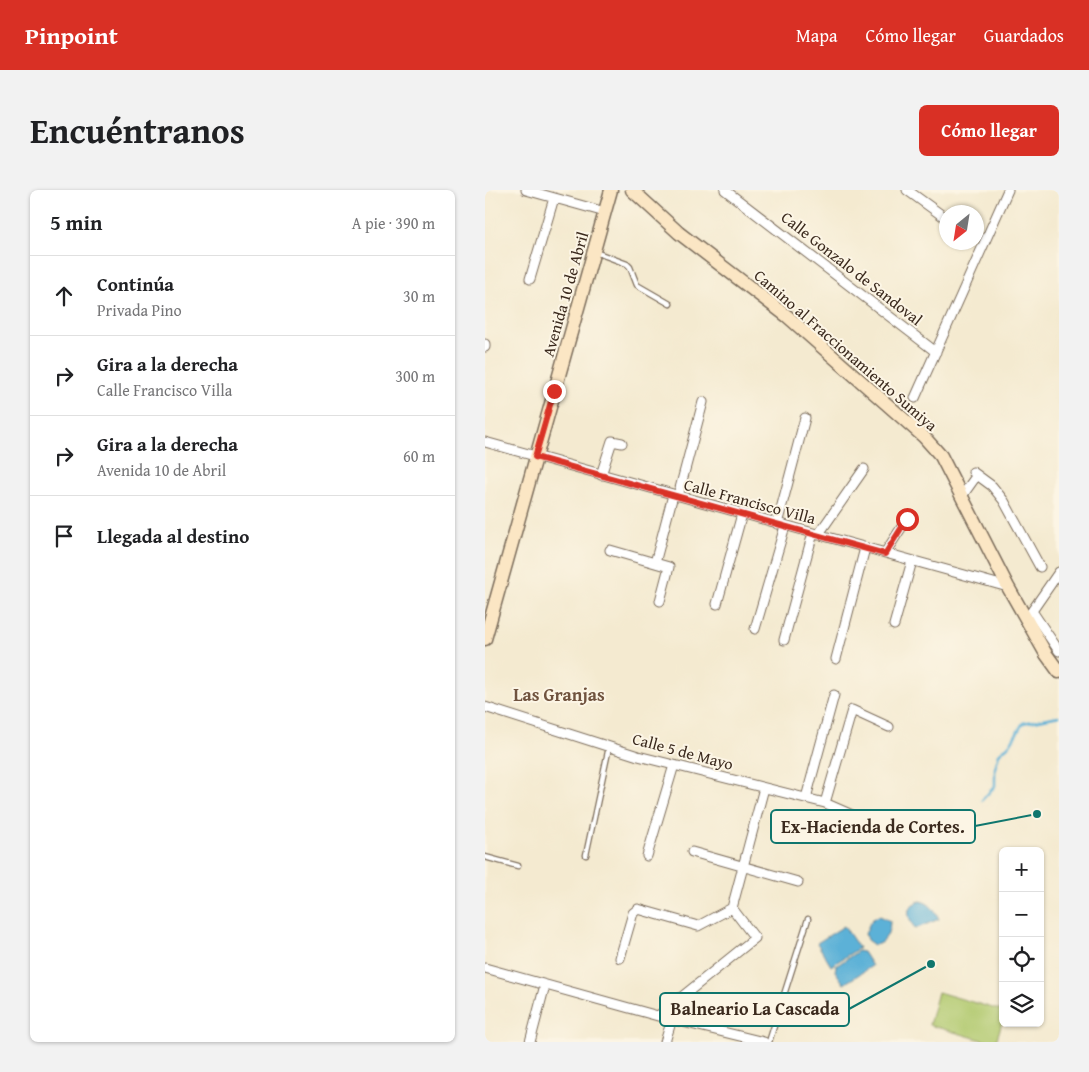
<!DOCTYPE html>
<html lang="es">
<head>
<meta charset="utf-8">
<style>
	:root { --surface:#fff; --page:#f2f2f2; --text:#202124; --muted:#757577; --line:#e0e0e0; --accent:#d93025 }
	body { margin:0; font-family:"Gentium Book Plus",serif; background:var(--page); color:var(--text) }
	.controls { position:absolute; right:15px; bottom:15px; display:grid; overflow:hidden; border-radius:8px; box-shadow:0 1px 4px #0004 }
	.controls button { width:45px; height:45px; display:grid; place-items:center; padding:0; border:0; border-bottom:1px solid var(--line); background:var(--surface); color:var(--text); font:25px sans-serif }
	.compass { position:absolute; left:454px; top:15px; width:45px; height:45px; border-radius:50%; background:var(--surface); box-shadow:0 1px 4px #0004; rotate:210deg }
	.stop { position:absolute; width:15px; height:15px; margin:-11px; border:4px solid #d93025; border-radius:50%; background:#fff }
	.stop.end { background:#d93025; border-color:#fff; box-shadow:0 1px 5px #0008 }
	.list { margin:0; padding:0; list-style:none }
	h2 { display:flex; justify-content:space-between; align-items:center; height:65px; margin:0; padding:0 20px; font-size:21px }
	h2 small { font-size:16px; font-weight:400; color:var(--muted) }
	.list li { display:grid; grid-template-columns:32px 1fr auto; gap:15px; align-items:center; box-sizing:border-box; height:80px; padding:0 20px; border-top:1px solid var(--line) }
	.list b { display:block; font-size:19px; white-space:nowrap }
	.list p { margin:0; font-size:16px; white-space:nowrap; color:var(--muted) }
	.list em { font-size:16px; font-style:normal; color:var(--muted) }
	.icon { flex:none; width:28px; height:28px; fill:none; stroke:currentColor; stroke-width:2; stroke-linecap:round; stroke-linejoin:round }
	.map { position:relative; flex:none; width:574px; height:852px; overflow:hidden; border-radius:8px }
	header { display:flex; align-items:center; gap:30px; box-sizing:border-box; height:70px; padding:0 25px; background:var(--accent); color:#fff }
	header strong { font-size:24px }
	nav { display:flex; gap:28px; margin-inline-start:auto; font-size:18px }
	.intro { display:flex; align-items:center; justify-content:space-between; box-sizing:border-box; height:120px; padding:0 30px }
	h1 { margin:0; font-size:35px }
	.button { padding:12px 22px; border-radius:8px; background:var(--accent); color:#fff; font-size:18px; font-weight:700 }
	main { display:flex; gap:30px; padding:0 30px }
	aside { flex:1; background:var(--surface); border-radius:8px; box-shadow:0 1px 4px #0004 }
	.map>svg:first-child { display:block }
	.green { fill:#b1c96e; stroke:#767a46 }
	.water { fill:#5bb1d7; stroke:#4b6e7a }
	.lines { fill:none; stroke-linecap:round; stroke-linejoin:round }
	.stream { stroke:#5bb1d7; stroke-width:2.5 }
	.lane-casing { stroke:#7c6d5c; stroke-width:7 }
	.street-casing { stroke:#7c6d5c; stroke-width:11 }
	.secondary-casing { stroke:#7c6d5c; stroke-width:15 }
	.lane { stroke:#fff; stroke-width:4.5 }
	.street { stroke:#fff; stroke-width:9 }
	.secondary { stroke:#fbe6c4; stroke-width:12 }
	.route { stroke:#d93025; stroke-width:6 }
	.labels { text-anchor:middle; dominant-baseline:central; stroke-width:4; stroke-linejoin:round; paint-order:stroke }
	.street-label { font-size:16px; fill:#3b2a1e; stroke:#fcf5e5 }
	.neighbourhood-label { font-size:18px; font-weight:bold; fill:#70533f; stroke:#fcf5e5 }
	.leader { fill:none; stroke:#0f766e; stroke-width:2 }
	.callout-dot { fill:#0f766e; stroke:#fcf5e5; stroke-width:2 }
	.callout { fill:#fcf5e5; stroke:#0f766e; stroke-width:2 }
	.callout-label { font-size:18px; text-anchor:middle; font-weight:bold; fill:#3b2a1e }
</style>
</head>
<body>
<header>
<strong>Pinpoint</strong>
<nav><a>Mapa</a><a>Cómo llegar</a><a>Guardados</a></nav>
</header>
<div class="intro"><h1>Encuéntranos</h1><a class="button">Cómo llegar</a></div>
<main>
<aside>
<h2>5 min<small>A pie · 390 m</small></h2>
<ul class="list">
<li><svg class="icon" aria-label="ahead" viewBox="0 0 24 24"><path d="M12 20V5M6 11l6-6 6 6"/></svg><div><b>Continúa</b><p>Privada Pino</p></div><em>30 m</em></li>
<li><svg class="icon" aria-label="right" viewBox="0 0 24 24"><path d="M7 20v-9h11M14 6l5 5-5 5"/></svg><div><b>Gira a la derecha</b><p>Calle Francisco Villa</p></div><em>300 m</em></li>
<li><svg class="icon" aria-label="right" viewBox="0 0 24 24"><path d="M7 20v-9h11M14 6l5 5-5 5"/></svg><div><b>Gira a la derecha</b><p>Avenida 10 de Abril</p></div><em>60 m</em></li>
<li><svg class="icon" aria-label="arrive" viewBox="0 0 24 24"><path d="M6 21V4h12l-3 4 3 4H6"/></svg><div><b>Llegada al destino</b></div></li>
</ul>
</aside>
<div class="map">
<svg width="574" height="852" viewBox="0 0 574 852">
	<rect width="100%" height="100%" fill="#fcf5e5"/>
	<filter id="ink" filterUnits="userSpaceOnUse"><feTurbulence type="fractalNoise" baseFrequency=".02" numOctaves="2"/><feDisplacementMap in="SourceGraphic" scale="10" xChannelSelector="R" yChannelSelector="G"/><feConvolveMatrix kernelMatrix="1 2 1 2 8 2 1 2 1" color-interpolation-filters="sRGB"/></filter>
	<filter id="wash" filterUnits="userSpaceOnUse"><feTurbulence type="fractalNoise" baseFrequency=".0096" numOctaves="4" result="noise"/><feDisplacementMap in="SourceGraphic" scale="20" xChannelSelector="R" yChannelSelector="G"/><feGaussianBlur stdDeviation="1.12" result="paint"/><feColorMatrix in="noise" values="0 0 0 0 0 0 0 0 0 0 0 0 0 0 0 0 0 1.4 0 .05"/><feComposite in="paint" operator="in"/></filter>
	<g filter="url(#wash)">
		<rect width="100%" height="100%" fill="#f4ead0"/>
		<!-- green -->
		<path class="green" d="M453 802 518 821V829L511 852H504L444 835Z"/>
		<!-- water -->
		<path class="water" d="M435 711C446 713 449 720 454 729L430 739C423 727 418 717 435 711Z
			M395 726 405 731C405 742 400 754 389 755L382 750 380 744C384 736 385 727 395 726Z
			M359 736 374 758 346 776 332 753Z
			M373 761 378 762 387 776 359 794 350 781 351 776Z"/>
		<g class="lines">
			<!-- stream -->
			<path class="stream" d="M497 610 510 596V578L514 564 526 553 538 533 574 526"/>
		</g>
	</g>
	<g filter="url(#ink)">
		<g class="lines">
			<defs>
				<path id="lane" d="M110 62 142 74 145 77 152 95 185 114
					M101 665 124 557
					M0 667 33 676
					M284 852 323 729"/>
				<path id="street" d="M41 0 120 22
					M240 0 451 162
					M422 0 462 29
					M45 89 69 8
					M0 154V157
					M430 208 523 0
					M0 252 523 397
					M488 282 507 296 519 311 555 377
					M116 285 127 251 137 253
					M193 306 218 212
					M477 306 492 285
					M292 334 320 228
					M333 345 379 279
					M125 360 184 377 175 411
					M400 363 422 329
					M170 373 188 305
					M574 382 547 421 574 461
					M232 414 257 324
					M409 435 427 371
					M270 439 300 336
					M299 450 328 343
					M351 469 380 358
					M0 517 153 566 340 613 388 634
					M321 608 349 505
					M340 613 367 520 404 537
					M207 662 313 692
					M162 666 189 575
					M135 768 148 723 153 719 213 736 247 718
					M0 778 173 826 279 852
					M173 826 270 748 247 718 279 598
					M45 852 60 795
					M180 852 187 829"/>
				<path id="secondary" d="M147 0 194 43 302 126 439 247 456 266 523 397 561 464 574 482
					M0 449 126 0"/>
			</defs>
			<!-- lane casing -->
			<use href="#lane" class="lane-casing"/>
			<!-- street casing -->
			<use href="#street" class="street-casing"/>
			<!-- secondary casing -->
			<use href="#secondary" class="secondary-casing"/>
			<!-- lane -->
			<use href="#lane" class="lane"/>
			<!-- street -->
			<use href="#street" class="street"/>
			<!-- secondary -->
			<use href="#secondary" class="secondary"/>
		</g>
	</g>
	<g class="lines" filter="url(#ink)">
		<!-- route -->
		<path class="route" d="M69 201 50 267 400 364 422 329"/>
	</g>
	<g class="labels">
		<!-- street labels -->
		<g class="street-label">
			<text transform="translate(367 78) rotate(38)">Calle Gonzalo de Sandoval</text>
			<text transform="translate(80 104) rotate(-74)">Avenida 10 de Abril</text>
			<text transform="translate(361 160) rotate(41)">Camino al Fraccionamiento Sumiya</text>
			<text transform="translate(265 311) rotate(15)">Calle Francisco Villa</text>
			<text transform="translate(198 561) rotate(15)">Calle 5 de Mayo</text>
		</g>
		<!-- neighbourhood labels -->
		<g class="neighbourhood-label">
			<text x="74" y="504">Las Granjas</text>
		</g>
	</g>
	<!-- callouts -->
	<path class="leader" d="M552 624L490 636M446 774L364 819"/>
	<g class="callout-dot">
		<circle cx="552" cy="624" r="5"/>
		<circle cx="446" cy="774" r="5"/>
	</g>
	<g class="callout">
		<rect x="286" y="620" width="204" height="33" rx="5"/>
		<rect x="175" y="803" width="189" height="33" rx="5"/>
	</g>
	<g class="callout-label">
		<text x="388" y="643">Ex-Hacienda de Cortes.</text>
		<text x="270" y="825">Balneario La Cascada</text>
	</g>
</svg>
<div class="controls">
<button>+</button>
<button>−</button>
<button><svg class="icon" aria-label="locate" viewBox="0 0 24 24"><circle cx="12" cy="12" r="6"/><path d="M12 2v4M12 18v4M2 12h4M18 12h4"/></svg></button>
<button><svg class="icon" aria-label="layers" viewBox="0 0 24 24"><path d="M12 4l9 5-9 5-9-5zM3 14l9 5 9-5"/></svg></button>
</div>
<svg class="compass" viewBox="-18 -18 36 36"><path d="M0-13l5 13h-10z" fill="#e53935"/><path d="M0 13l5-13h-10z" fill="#757577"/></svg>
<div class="stop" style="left:422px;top:329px"></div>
<div class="stop end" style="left:69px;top:201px"></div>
</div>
</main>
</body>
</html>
